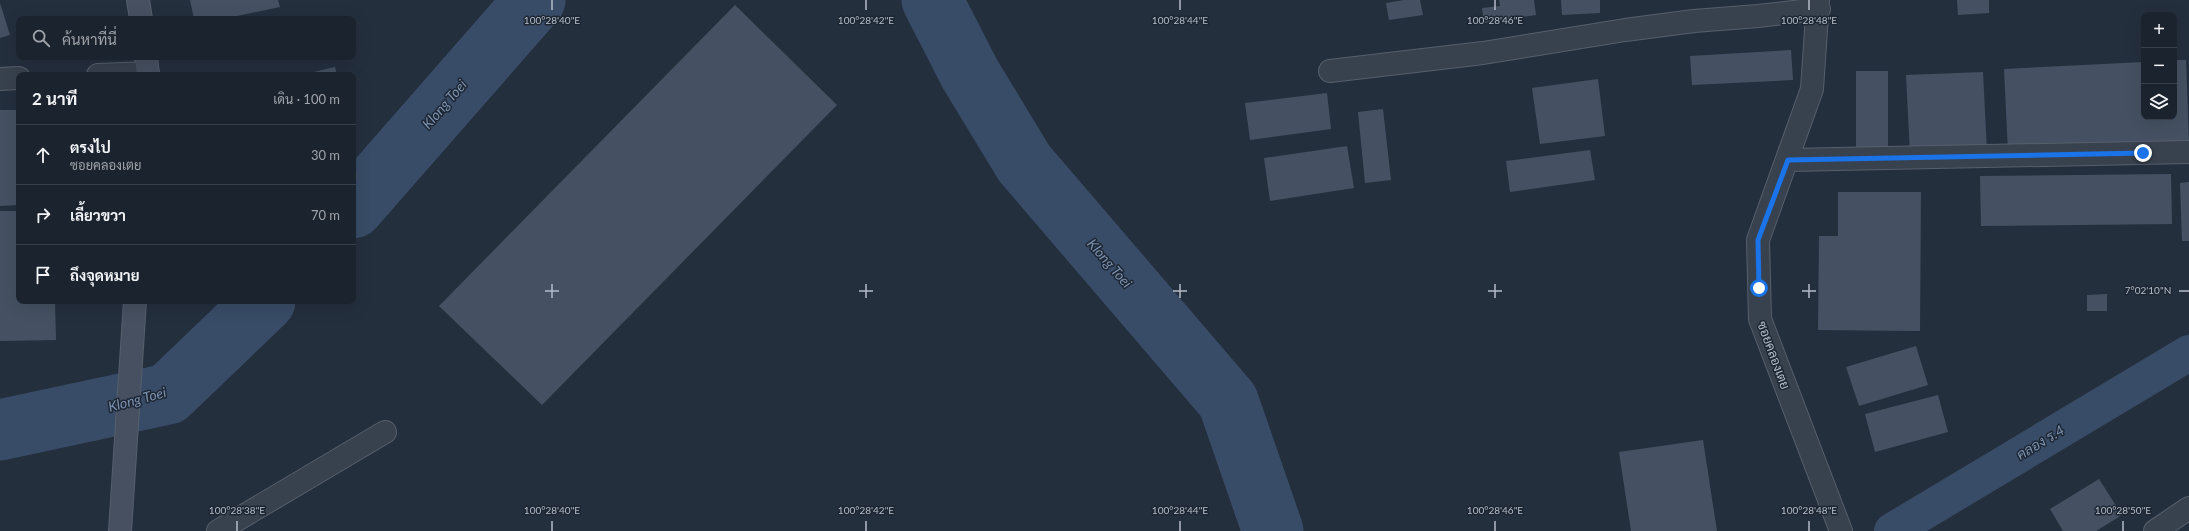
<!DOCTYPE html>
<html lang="th">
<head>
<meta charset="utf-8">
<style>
	:root { --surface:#1b232e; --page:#282f3a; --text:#f1f3f6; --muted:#a0a4aa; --line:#39404a }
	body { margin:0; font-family:Lato,Sarabun,sans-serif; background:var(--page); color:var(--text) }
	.controls { position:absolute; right:12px; top:12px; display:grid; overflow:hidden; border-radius:8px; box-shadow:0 4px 16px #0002 }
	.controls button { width:36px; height:36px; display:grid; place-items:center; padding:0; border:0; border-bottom:1px solid var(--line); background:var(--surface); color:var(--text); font:20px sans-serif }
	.stop { position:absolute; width:12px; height:12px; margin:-9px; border:3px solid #1a73e8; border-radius:50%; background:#fff }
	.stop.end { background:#1a73e8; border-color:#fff; box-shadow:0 1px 4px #0008 }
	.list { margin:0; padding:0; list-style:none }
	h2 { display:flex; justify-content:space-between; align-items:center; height:52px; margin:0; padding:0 16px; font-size:17px }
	h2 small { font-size:13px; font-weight:400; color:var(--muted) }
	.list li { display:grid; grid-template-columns:26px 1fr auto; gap:12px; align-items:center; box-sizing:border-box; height:60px; padding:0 16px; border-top:1px solid var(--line) }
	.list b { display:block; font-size:15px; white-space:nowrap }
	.list p { margin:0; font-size:13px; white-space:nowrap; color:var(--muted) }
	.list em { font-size:13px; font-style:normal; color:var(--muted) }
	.icon { flex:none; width:22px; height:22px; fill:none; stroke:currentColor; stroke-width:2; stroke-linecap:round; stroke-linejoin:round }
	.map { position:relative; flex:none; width:2189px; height:531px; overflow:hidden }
	.search { position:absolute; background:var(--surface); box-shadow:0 4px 16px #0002; left:16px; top:16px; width:340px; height:44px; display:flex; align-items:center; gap:10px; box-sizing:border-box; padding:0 14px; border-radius:8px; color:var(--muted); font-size:15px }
	.panel { position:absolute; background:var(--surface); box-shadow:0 4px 16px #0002; left:16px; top:72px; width:340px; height:232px; border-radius:8px }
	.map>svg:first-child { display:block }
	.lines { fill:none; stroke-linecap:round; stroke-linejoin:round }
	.canal { stroke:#394c67; stroke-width:36 }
	.river { stroke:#394c67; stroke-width:61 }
	.building { fill:#455162 }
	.street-casing { stroke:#565f6c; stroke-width:24 }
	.secondary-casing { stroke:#565f6c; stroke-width:24 }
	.street { stroke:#38414e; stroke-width:22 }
	.secondary { stroke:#465061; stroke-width:22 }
	.route { stroke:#1a73e8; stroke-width:5 }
	.ticks { fill:none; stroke:#b4bcc9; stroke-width:1.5 }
	.labels { text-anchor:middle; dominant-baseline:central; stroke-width:3; stroke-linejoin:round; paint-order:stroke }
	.street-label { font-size:13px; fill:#b4bcc9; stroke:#1d2633 }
	.water-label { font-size:14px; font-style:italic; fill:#7c92b1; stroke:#1d2633 }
	.ticks-label { font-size:10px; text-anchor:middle; fill:#b4bcc9; stroke:#1d2633; stroke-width:3; stroke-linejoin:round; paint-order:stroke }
</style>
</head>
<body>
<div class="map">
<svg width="2189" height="531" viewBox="0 0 2189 531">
	<rect width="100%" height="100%" fill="#242f3e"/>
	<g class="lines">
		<!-- canal -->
		<path class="canal" d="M1892 531 2189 353"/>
		<!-- river -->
		<path class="river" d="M932 0 970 74 1024 163 1228 401 1273 531
			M353 208 535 0
			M0 430 168 394 265 301"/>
	</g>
	<!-- building -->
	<path class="building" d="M190 0H278L280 7 223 19H194Z
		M1404 0H1420L1423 15 1389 20 1386 3Z
		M1499 0H1534L1536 15 1484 23 1482 8 1500 6Z
		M1561 0H1600V13L1562 15Z
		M1957 0H1989V13L1958 15Z
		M0 3 10 35 0 38Z
		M735 5 837 105 542 405 439 306Z
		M1791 50 1793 80 1692 85 1690 56Z
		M2174 60H2186L2189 143 2008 152 2004 69 2144 62V117H2174Z
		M335 67 337 75H305V74Z
		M1856 71H1888V153H1856Z
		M1983 72 1987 152 1910 154 1906 75Z
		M1598 79 1605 136 1540 144 1532 88Z
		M1327 93 1331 129 1250 140 1245 103Z
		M1383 109 1391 180 1365 183 1358 112Z
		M0 110H19V205L0 206Z
		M1347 146 1354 188 1270 201 1264 158Z
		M1590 150 1595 180 1510 192 1506 161Z
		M353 160 358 178 353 179Z
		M2171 174 2172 224 1981 226 1980 176Z
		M2189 182V241H2182L2180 183Z
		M1838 192H1921L1920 331 1818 330 1819 236H1838Z
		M0 211H19V301H55L56 340 0 341Z
		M2107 294V311H2087V295Z
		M1916 346 1928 385 1859 406 1846 367Z
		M1938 395 1948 432 1875 452 1865 414Z
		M1703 440 1717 531H1631L1619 452Z
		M2099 479 2122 515 2096 531H2063L2050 509Z"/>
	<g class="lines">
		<defs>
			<path id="street" d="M1818 0 1812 89 1758 240 1760 319 1841 531
				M1330 71 1483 53 1625 30 1694 21 1758 16 1819 9
				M98 75 148 73
				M0 79 19 78
				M1788 160 2189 152
				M218 531 385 432
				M2155 531 2189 508"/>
			<path id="secondary" d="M138 0 141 19
				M146 57 148 75
				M120 531 135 301"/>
		</defs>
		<!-- street casing -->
		<use href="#street" class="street-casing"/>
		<!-- secondary casing -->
		<use href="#secondary" class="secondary-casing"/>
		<!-- street -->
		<use href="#street" class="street"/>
		<!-- secondary -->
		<use href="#secondary" class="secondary"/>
	</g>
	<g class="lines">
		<!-- route -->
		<path class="route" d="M1759 288 1758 240 1788 160 2143 153"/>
	</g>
	<!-- ticks -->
	<path class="ticks" d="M552 0V10M866 0V10M1180 0V10M1495 0V10M1809 0V10M552 284V298M866 284V298M1180 284V298M1495 284V298M1809 284V298M545 291H559M859 291H873M1173 291H1187M1488 291H1502M1802 291H1816M2179 291H2189M237 521V531M552 521V531M866 521V531M1180 521V531M1495 521V531M1809 521V531M2123 521V531"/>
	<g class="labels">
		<!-- street labels -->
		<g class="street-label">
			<text transform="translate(1774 355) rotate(70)">ซอยคลองเตย</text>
		</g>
		<!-- water labels -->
		<g class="water-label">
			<text transform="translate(444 104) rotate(-49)">Klong Toei</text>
			<text transform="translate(1110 263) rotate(49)">Klong Toei</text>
			<text transform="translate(137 399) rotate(-15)">Klong Toei</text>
			<text transform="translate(2040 442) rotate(-31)">คลอง ร.4</text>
		</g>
	</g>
	<g class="ticks-label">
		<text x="552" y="24">100°28'40"E</text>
		<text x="866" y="24">100°28'42"E</text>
		<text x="1180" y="24">100°28'44"E</text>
		<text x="1495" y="24">100°28'46"E</text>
		<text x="1809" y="24">100°28'48"E</text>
		<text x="2148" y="294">7°02'10"N</text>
		<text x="237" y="514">100°28'38"E</text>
		<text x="552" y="514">100°28'40"E</text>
		<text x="866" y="514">100°28'42"E</text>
		<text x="1180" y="514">100°28'44"E</text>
		<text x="1495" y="514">100°28'46"E</text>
		<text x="1809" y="514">100°28'48"E</text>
		<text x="2123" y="514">100°28'50"E</text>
	</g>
</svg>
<div class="controls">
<button>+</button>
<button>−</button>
<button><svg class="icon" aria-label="layers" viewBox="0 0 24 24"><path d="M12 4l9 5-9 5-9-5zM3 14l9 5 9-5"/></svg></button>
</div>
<div class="stop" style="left:1759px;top:288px"></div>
<div class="stop end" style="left:2143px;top:153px"></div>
<div class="search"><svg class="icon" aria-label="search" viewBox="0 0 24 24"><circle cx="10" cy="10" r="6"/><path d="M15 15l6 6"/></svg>ค้นหาที่นี่</div>
<section class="panel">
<h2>2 นาที<small>เดิน · 100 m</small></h2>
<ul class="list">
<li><svg class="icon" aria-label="ahead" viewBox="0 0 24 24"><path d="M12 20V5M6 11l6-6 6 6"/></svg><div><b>ตรงไป</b><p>ซอยคลองเตย</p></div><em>30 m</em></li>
<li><svg class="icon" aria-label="right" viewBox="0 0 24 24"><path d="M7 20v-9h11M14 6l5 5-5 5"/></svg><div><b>เลี้ยวขวา</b></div><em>70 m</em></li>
<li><svg class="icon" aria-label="arrive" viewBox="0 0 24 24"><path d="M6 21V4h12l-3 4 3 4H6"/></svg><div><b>ถึงจุดหมาย</b></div></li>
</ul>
</section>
</div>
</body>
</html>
